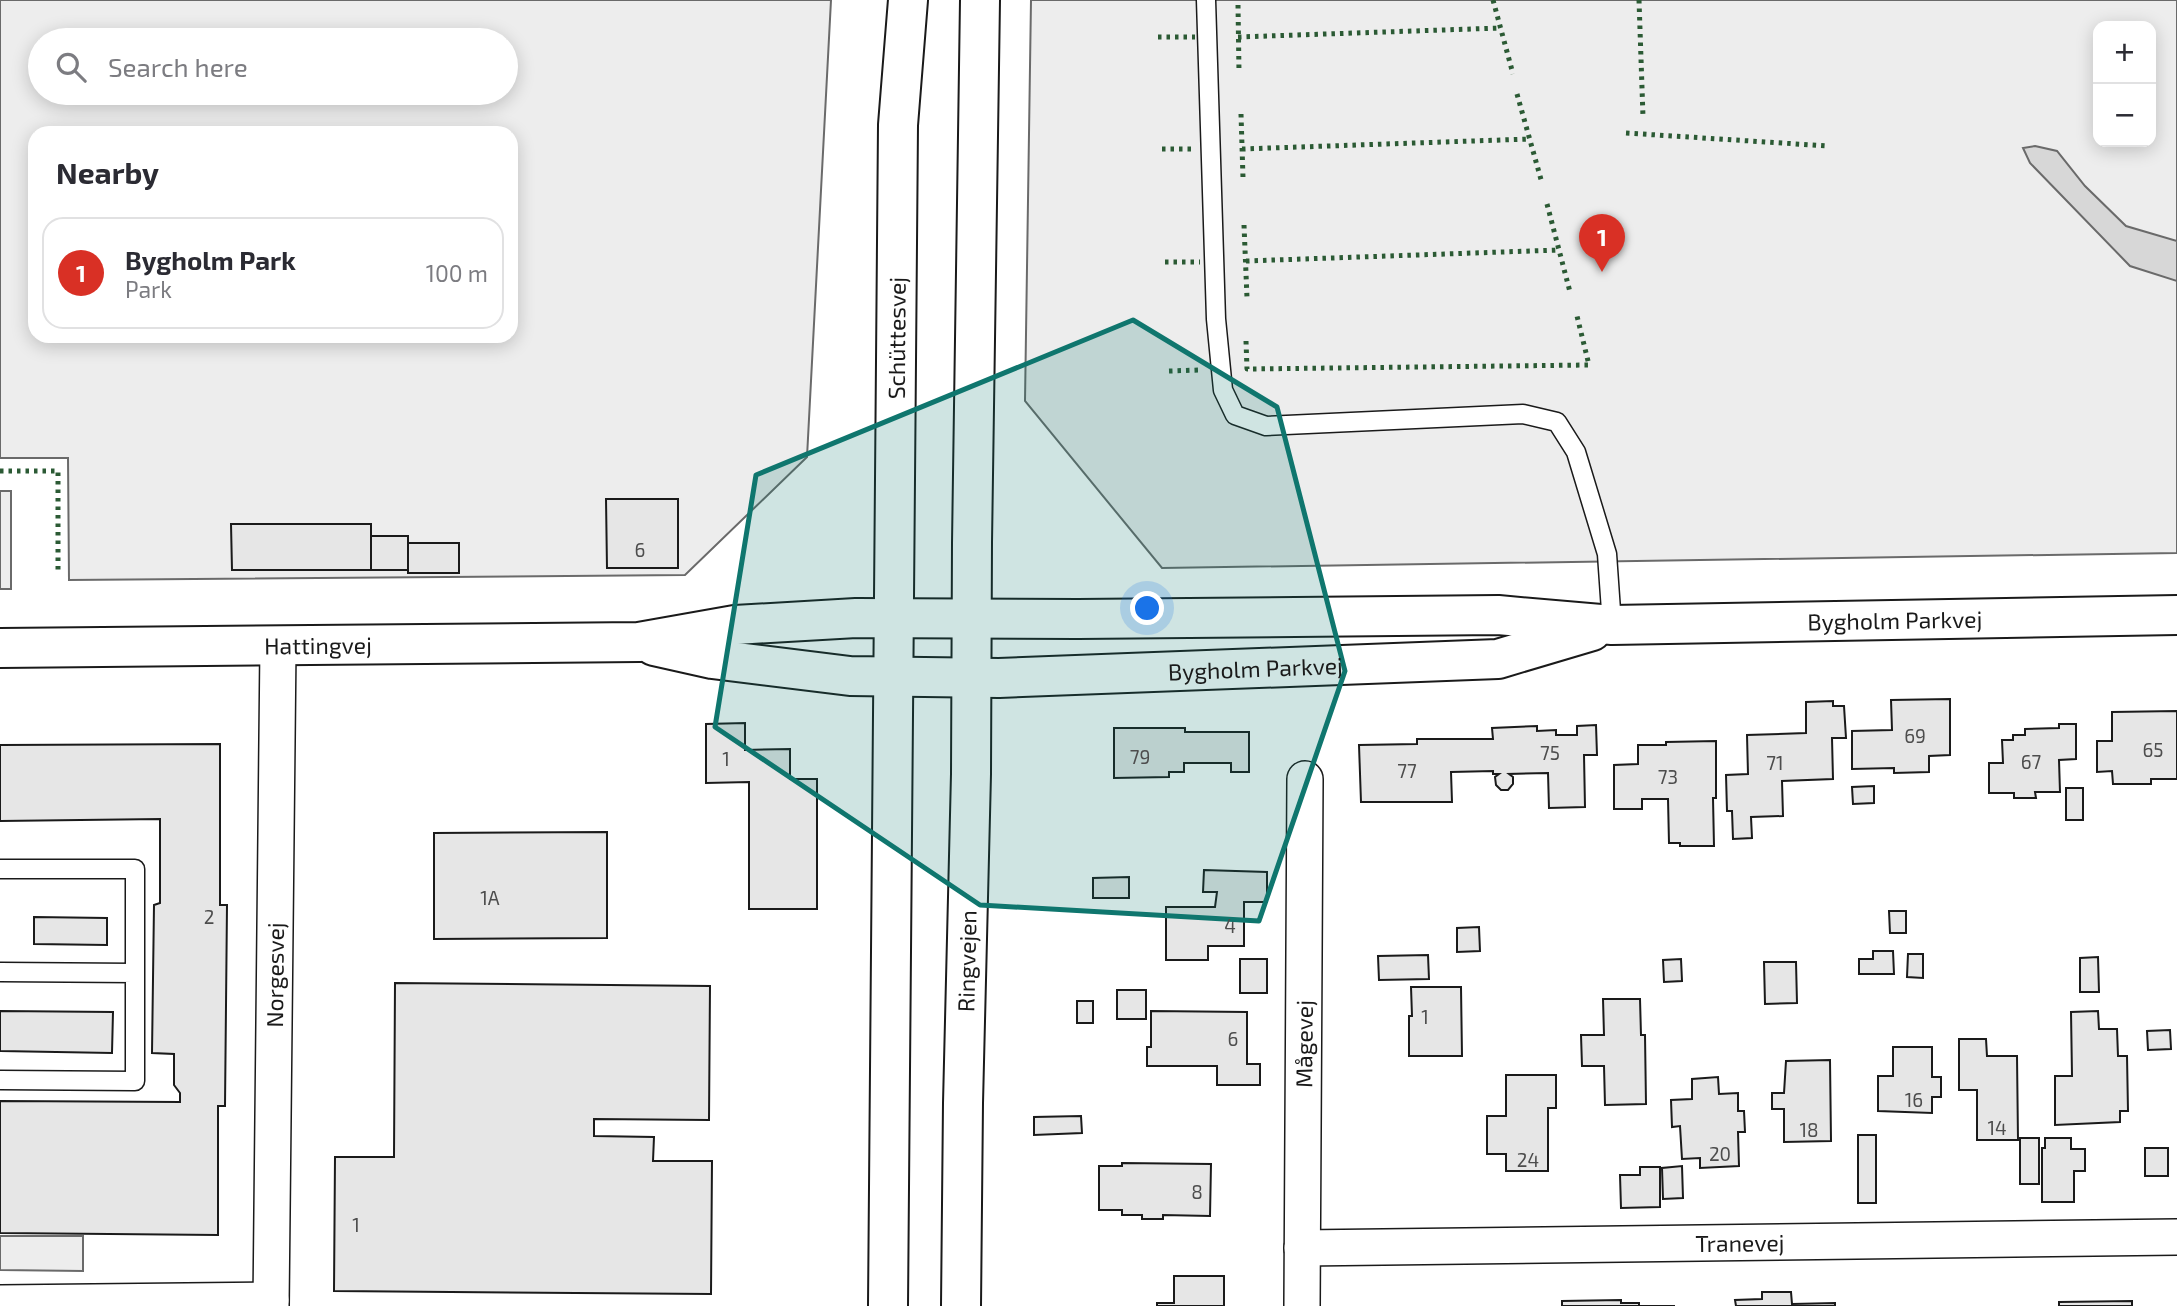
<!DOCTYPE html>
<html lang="en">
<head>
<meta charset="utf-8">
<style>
	:root { --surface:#fff; --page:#f7f7f7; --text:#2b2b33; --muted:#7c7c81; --line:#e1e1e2; --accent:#d93025 }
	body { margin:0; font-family:"Exo 2",sans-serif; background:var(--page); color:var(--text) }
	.controls { position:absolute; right:21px; top:21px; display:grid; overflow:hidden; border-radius:14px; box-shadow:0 4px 18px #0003 }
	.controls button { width:63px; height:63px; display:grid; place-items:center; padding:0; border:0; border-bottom:2px solid var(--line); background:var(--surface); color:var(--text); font:35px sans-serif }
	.you { position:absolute; left:1148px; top:609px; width:24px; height:24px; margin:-18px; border:5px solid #fff; border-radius:50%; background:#1a73e8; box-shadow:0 0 0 10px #1a73e833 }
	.badge { display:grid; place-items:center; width:46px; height:46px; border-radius:50%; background:var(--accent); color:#fff; font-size:23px; font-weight:700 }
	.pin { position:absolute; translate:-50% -58px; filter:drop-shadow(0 2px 4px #0008) }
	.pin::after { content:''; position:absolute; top:37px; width:24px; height:21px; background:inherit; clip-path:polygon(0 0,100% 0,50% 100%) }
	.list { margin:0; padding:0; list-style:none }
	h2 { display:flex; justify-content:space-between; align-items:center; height:91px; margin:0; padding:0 28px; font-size:30px }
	h2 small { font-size:23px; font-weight:400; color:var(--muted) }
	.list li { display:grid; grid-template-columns:46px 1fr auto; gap:21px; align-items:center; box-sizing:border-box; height:112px; margin:0 14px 14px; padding:0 14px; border:2px solid var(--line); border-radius:21px }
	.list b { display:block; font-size:26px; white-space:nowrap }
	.list p { margin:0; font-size:23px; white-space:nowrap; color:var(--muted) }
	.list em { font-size:23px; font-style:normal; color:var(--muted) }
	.icon { flex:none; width:38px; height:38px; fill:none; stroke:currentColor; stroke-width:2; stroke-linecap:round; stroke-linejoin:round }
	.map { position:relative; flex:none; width:2177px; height:1306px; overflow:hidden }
	.search { position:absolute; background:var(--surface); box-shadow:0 4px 18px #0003; left:28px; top:28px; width:490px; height:77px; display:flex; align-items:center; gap:18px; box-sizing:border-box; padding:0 24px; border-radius:38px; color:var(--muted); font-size:26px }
	.panel { position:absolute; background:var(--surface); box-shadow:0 4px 18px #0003; left:28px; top:126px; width:490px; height:217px; border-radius:21px }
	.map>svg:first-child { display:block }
	.built { fill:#ededed; stroke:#6a6a6a; stroke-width:2; fill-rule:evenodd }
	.water { fill:#d7d7d7; stroke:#6a6a6a; stroke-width:2 }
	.building { fill:#e6e6e6; stroke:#1a1a1a; stroke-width:2 }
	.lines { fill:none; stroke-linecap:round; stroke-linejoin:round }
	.lane-casing { stroke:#1a1a1a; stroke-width:21 }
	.street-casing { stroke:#1a1a1a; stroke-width:38 }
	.secondary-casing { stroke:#1a1a1a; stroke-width:42 }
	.primary-casing { stroke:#1a1a1a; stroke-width:42 }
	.lane { stroke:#fff; stroke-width:18 }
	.street { stroke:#fff; stroke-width:35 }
	.secondary { stroke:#fff; stroke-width:38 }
	.primary { stroke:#fff; stroke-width:38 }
	.hedge { stroke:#2b5a34; stroke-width:5; stroke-dasharray:3.5 5; stroke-linecap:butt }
	.marked { fill:#0f766e; fill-opacity:0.2; stroke:#0f766e; stroke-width:5; stroke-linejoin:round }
	.labels { text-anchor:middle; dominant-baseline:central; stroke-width:5; stroke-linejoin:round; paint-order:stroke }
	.number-label { font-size:19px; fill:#4d4d4d }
	.street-label { font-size:23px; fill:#1a1a1a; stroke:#fff }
</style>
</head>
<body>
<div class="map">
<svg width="2177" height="1306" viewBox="0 0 2177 1306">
	<rect width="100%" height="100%" fill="#fff"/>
	<!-- built -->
	<path class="built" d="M0 0H831L807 457 685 575 69 580 68 458H0ZM40 40H506V93H40ZM35 133H511V336H35Z
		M1031 0H2177V553L1162 568 1025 401ZM2098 26H2151V142H2098Z
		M0 491H11V589H0Z
		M0 1236H83V1271L0 1270Z"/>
	<!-- water -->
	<path class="water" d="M2035 146 2057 151 2085 186 2126 226 2177 241V281L2130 266 2030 163 2023 148Z"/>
	<!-- building -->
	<path class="building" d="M606 499H678V568H607Z
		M231 524H371V570H232Z
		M371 536H408V570H371Z
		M408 543H459V573H408Z
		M1950 699V755L1929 756V772L1894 773V768L1852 769V731L1892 730 1891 700Z
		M1833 701V706H1844L1846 738H1832L1833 779 1782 781 1783 816 1751 817 1752 838 1733 839 1732 811H1727L1726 775 1748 774 1747 735 1806 733V702Z
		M2177 711V779H2151V784H2113L2112 771 2097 772V741H2112V712Z
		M745 723V750L790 749V779H817V909H749V782L706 783V724Z
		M2059 724H2076V759L2059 760 2060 792H2035L2036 798H2014V793H1989V763H2003L2002 740H2013V735H2025V729L2059 728Z
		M1596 725 1597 755H1584L1585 807 1549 808 1548 773 1509 774 1513 777V784L1508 790H1501L1496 785 1495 777 1499 774H1493V771L1451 772 1452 802H1361L1359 745 1417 744V739H1493L1492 728 1537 726V731L1556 730V735H1577V726Z
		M1114 728H1185V732H1249V772H1231V763H1184V772H1169V777L1114 778Z
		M1716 741V798H1713L1714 846H1680V843H1669L1668 799H1642V809H1614V765L1638 764V745H1666V742Z
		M220 744V905H227L225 1106H218V1235L0 1233V1101L180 1102V1093L174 1085V1054L152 1053 154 905 160 903V819L0 821V745Z
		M1874 786V803L1853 804 1852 787Z
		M2066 788H2083V820H2066Z
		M607 832V938L434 939V833Z
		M1204 870 1267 872V902H1244V946H1208V960H1166V907H1215L1217 892H1203Z
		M1129 877V898H1093V878Z
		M1889 911H1906V933H1890Z
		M34 917 107 918V945L34 944Z
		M1479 927 1480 951 1457 952V928Z
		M1873 951H1893L1894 974H1859V959H1873Z
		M1908 954H1923V978L1907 977Z
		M1428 955 1429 979 1379 980 1378 956Z
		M2098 957 2099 992H2080V958Z
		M1240 959H1267V993H1240Z
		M1681 959 1682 981 1664 982 1663 960Z
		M1764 962H1796L1797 1003 1765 1004Z
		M395 983 710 986 709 1120 594 1119V1136L654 1137 653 1161H712L711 1294 334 1291 335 1157H394Z
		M1411 987H1461L1462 1056H1409V1016H1412Z
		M1117 990H1146V1019H1117Z
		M1603 999H1640L1641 1035H1645L1646 1104 1605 1105 1604 1066H1582L1581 1035H1604Z
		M1077 1001H1093V1023H1077Z
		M0 1011 113 1012 112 1053 0 1051Z
		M1151 1011 1247 1012V1064H1260V1085H1217V1066H1147V1047H1151Z
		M2098 1011 2099 1029H2117L2118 1056H2127L2128 1111H2120V1122L2055 1125V1076H2072L2071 1012Z
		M2170 1030 2171 1049 2148 1050 2147 1031Z
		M1959 1039H1986L1987 1056H2017L2018 1140H1977V1090H1959Z
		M1893 1047H1932V1077H1941V1097H1932V1113L1878 1111V1076H1893Z
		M1830 1060 1831 1141 1784 1142V1109H1772V1093H1784L1786 1061Z
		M1506 1075H1556V1108H1548V1171H1506V1154H1487V1116H1506Z
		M1718 1077 1719 1094 1738 1093V1111H1744L1745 1132H1738L1739 1166 1700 1168V1158L1682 1159 1680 1126 1672 1127 1671 1100 1692 1099V1079Z
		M1081 1116 1082 1133 1034 1135V1117Z
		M1858 1135H1876V1203H1858Z
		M2020 1138H2039V1184H2020Z
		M2045 1138H2071V1149H2085V1171H2074V1202H2042V1148H2045Z
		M2145 1148H2168V1176H2145Z
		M1122 1163 1211 1164 1210 1216 1163 1215V1219H1142V1215H1122V1210H1099V1166H1122Z
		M1682 1166 1683 1198 1663 1199 1662 1168Z
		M1640 1167H1660V1207L1621 1208 1620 1175H1640Z
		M1174 1276H1224V1306H1157V1303H1174Z
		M1762 1292H1791L1792 1304 1835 1303V1306H1736L1735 1300 1762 1299Z
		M1621 1300V1303H1639V1306H1675H1562V1301Z
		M2132 1301V1306H2059V1302Z"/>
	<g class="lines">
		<defs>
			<path id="lane" d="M1206 0 1216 319 1223 390 1235 415 1266 426 1523 414 1557 422 1576 452 1607 554 1612 625
				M0 869H135V1081L0 1080
				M0 972 135 973"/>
			<g id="street">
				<path id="s1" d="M1302 1248 2177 1237"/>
				<path d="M0 1303 271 1300"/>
				<path id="s2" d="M271 1306 278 646"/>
				<path id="s3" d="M1302 1306 1305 779"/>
			</g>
			<g id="secondary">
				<path id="s4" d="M654 646 712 659 850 676 999 678 1498 659 1592 631"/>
				<path id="s5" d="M0 648 639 642 735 625 856 618 1078 619 1498 615 1612 625 2177 615"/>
			</g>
			<g id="primary">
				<path id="s6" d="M888 1306 898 125 908 0"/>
				<path id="s7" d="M961 1306 963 1103 971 774 972 543 980 0"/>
			</g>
		</defs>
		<!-- lane casing -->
		<use href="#lane" class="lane-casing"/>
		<!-- street casing -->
		<use href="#street" class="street-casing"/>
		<!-- secondary casing -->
		<use href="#secondary" class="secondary-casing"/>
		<!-- primary casing -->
		<use href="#primary" class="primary-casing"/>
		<!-- lane -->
		<use href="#lane" class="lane"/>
		<!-- street -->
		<use href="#street" class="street"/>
		<!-- secondary -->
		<use href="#secondary" class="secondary"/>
		<!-- primary -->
		<use href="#primary" class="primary"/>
		<!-- hedge -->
		<path class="hedge" d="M1493 0 1513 74
			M1639 0 1643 117
			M1238 5 1239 72
			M1158 37H1195
			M1238 37 1501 28
			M1517 94 1542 183
			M1241 114 1243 178
			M1626 133 1828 146
			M1162 149H1196
			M1242 149 1530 139
			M1547 204 1570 292
			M1244 225 1247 298
			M1246 261 1559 250
			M1165 262H1200
			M1246 341 1247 369 1589 365 1577 316
			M1169 371 1200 370
			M0 471H58V573"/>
	</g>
	<!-- marked area -->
	<path class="marked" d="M1133 320 1277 407 1345 671 1259 921 980 905 715 727 756 475Z"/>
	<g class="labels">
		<!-- number labels -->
		<g class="number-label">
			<text x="640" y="549">6</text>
			<text x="1915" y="735">69</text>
			<text x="2153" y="749">65</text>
			<text x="1550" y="752">75</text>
			<text x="1140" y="756">79</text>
			<text x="726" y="758">1</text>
			<text x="2031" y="761">67</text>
			<text x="1775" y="762">71</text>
			<text x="1407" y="770">77</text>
			<text x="1668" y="776">73</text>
			<text x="490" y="897">1A</text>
			<text x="209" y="916">2</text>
			<text x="1230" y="925">4</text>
			<text x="1425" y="1016">1</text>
			<text x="1233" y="1038">6</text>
			<text x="1914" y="1099">16</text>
			<text x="1997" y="1127">14</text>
			<text x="1809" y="1129">18</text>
			<text x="1720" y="1153">20</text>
			<text x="1528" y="1159">24</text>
			<text x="1197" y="1191">8</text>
			<text x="356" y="1224">1</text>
		</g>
		<!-- street labels -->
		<g class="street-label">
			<text stroke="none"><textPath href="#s6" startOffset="968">Schüttesvej</textPath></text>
			<text stroke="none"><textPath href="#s5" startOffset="1897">Bygholm Parkvej</textPath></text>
			<text stroke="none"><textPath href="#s5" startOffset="318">Hattingvej</textPath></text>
			<text stroke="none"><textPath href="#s4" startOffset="604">Bygholm Parkvej</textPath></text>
			<text stroke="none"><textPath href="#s7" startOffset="345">Ringvejen</textPath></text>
			<text stroke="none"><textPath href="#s2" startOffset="331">Norgesvej</textPath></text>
			<text stroke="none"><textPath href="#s3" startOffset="262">Mågevej</textPath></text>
			<text stroke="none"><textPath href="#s1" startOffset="438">Tranevej</textPath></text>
		</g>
	</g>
</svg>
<div class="controls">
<button>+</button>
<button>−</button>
</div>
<div class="you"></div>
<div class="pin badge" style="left:1602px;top:272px">1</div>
<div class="search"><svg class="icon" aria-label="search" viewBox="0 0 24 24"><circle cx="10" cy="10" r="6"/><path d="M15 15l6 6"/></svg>Search here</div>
<section class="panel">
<h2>Nearby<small></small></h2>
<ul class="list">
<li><span class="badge">1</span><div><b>Bygholm Park</b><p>Park</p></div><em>100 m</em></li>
</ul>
</section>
</div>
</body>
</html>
